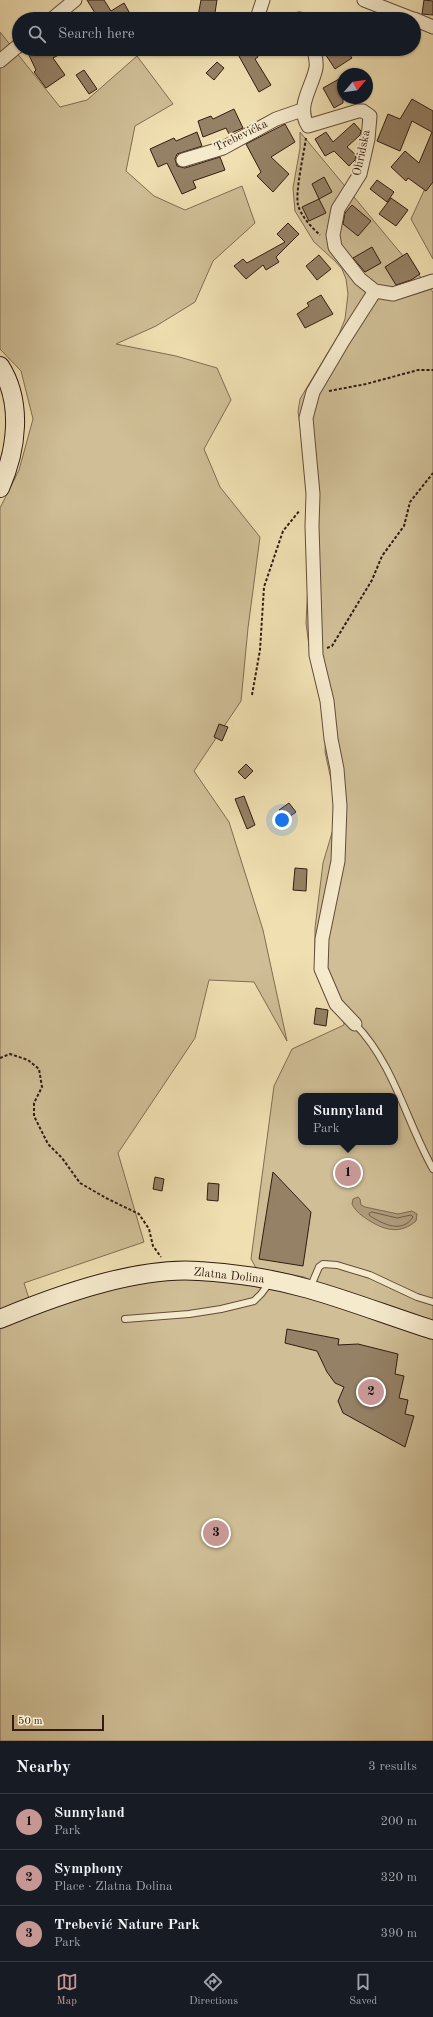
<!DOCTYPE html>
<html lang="en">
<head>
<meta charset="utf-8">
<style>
	:root { --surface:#171b24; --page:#242831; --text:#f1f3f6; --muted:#9ea1a6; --line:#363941; --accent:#c59692 }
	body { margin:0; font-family:"Old Standard TT",serif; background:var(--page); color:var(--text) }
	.compass { position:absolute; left:337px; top:68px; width:36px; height:36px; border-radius:50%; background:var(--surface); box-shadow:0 1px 3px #0004; rotate:61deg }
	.scale { position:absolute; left:12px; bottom:10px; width:92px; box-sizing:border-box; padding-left:4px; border:2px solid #331b12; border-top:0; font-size:11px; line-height:14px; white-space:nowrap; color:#331b12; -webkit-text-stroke:3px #f5eacc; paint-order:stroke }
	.you { position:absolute; left:282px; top:820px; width:14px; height:14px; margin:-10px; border:3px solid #fff; border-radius:50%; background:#1a73e8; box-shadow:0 0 0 6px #1a73e833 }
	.badge { display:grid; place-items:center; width:26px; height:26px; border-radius:50%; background:var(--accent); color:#111; font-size:13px; font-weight:700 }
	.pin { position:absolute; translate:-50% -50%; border:2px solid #fff; box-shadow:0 1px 4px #0006 }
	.popup { position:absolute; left:298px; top:1093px; width:100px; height:52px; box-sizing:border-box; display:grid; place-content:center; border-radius:8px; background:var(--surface); filter:drop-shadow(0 1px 3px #0005); font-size:13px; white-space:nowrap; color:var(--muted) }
	.popup b { font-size:15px; color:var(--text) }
	.popup::after { content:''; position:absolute; left:50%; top:100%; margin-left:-8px; border:8px solid transparent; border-top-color:var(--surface) }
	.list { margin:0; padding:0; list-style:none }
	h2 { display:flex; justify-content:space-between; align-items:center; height:52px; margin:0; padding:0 16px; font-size:17px }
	h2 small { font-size:13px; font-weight:400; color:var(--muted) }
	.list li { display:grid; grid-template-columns:26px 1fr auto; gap:12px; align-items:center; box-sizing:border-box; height:56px; padding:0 16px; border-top:1px solid var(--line) }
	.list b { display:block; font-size:15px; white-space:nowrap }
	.list p { margin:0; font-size:13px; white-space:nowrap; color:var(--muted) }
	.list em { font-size:13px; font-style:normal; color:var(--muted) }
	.icon { flex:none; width:22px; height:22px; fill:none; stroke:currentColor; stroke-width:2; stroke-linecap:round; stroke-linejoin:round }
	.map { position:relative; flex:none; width:433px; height:1741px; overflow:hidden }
	.search { position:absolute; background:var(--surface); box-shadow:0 1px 3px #0004; left:12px; right:12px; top:12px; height:44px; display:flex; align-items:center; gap:10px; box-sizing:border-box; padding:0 14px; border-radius:22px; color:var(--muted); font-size:15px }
	.sheet { height:220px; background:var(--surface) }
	nav { display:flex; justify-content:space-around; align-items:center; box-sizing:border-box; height:56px; border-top:1px solid var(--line); background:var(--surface); font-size:11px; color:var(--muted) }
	nav a { display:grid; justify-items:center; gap:2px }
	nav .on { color:var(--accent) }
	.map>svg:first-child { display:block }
	.green { fill:#cfbe96; stroke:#816c54; fill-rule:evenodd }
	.water { fill:#af9c7b; stroke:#7d6851 }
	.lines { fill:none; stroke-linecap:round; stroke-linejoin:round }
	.shore { stroke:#715c46; stroke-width:1 }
	.building { fill:#958165; stroke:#331b12 }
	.service-casing { stroke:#624c3a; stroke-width:8 }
	.minor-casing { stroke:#624c3a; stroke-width:15 }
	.secondary-casing { stroke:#331b12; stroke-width:20 }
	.path { stroke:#331b12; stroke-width:2; stroke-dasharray:3 2; stroke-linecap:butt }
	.service { stroke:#f5eacc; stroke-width:6 }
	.minor { stroke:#f5eacc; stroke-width:13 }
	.secondary { stroke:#f5eacc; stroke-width:18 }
	.labels { text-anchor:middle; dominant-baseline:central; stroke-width:4; stroke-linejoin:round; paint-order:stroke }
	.street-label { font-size:12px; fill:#331b12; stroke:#f5eacc }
</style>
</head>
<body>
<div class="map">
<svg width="433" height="1741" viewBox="0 0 433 1741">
	<rect width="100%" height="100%" fill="#efdfb1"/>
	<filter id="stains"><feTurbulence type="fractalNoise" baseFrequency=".005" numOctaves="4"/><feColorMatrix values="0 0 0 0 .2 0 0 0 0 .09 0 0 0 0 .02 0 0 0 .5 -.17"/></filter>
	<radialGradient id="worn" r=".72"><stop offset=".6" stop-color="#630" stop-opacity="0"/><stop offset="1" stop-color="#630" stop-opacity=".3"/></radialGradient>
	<!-- green -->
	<path class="green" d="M0 32 60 107 87 100 137 56 173 104 135 126 126 171 154 196 185 210 242 186 255 223 213 261 195 302 156 326 116 344 176 356 217 368 231 400 204 449 220 487 260 537 248 628 241 701 194 771 229 822 263 930 287 1041 254 982 209 980 195 1038 118 1153 144 1242 24 1283 31 1305 57 1296 200 1273 331 1291 304 1277 256 1268 251 1259 274 1086 292 1049 344 1025 343 1013 319 969 315 955V928L323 863 334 826V793L325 752 326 718 309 646 306 623 310 543 305 453 298 412 300 399 339 334 345 319 348 294 346 279 342 269 335 261 314 242 295 211 293 188 300 148V132L433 292V1741H0V508L19 470 33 419 21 371 0 349ZM301 1096H395V1142H301Z
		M433 171V259L411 219Z"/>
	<!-- water -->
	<path class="water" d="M358 1197 360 1199 361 1205 365 1207 398 1214 412 1211 417 1214 416 1221C401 1234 386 1231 370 1221 362 1216 356 1212 352 1204L353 1199Z"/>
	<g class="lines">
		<!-- shore -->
		<path class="shore" d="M372 1212 397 1218 411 1215 413 1217C402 1234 383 1224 370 1216L369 1214Z"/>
	</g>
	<!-- building -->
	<path class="building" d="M87 0H104L111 11 124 3 133 19H96L98 18Z
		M201 0H217L214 19 198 16Z
		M424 0 433 1V15L422 14Z
		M26 49H70L53 58 65 75 46 88 34 72 36 70Z
		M235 49H254L258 57 255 59 271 85 259 92Z
		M322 49H346L352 58 335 69Z
		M217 62 224 68 214 80 206 73Z
		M84 70 97 89 89 94 76 75Z
		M339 79 343 87V103L334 108 323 88Z
		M412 99 433 111V182L426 191 408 178 406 181 391 167 405 151 419 163 432 132 412 121 400 151 377 141 388 114 400 119Z
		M234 109 243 128 229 134 226 128 203 137 198 121 211 116 213 119Z
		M354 123 361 131 360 135 347 147 356 155 355 160 349 166 334 151 325 156 315 139 326 132 333 142Z
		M285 124 295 142 271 157 289 174 273 192 257 176 261 172 246 144Z
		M197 132 202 146 177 154 175 159 177 166 185 168 220 157 225 170 193 181 196 188 182 194 167 163 158 167 150 149 174 138 176 141Z
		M324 177 332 192 319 199 312 184Z
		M377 180 394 192 387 202 370 189Z
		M391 198 408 210 396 226 379 214Z
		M319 199 326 213 309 221 302 207Z
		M352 205 371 221 358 236 343 224 345 213Z
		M288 223 299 234 276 257 279 262 266 270 263 265 246 279 234 266 243 259 247 263 285 242 277 234Z
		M372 247 381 263 365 272 353 258Z
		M407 253 420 274 411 280 396 285 385 267Z
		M319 255 331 269 317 280 306 266Z
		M321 295 333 314 305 328 297 314 309 306 307 303Z
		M219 724 228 727 222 741 214 737Z
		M246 764 253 771 245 779 238 772Z
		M244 796 255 825 247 829 235 799Z
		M289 803 296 812 286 819 279 810Z
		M295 868 307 869 306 891 293 890Z
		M316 1008 328 1010 326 1026 314 1024Z
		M273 1172 311 1212 303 1266 259 1259Z
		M155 1177 164 1179 162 1191 153 1189Z
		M208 1183 219 1184 218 1201 207 1200Z
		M287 1329 339 1339 338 1345 358 1344 398 1354 395 1374 404 1376 399 1398 408 1400 405 1414 414 1416 405 1447 343 1413 338 1401 344 1387 335 1383 327 1372 317 1351 285 1343Z"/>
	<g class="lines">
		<defs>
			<path id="service" d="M355 1024C394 1064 406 1121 433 1169
				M310 1288 319 1267 323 1264 337 1265 370 1275 417 1297 433 1302
				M125 1319 189 1314 221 1309 254 1301 261 1294 270 1282"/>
			<path id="minor" d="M364 0 413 19
				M52 19 75 0
				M259 19 258 15 263 0
				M299 19H300
				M414 19 433 27
				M314 49C315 55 317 62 316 68 312 88 296 106 308 126L358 111H363L370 116 368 139 360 174 338 209 333 235 335 247 360 279 375 291 393 294 433 281
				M0 61 19 45
				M183 160 223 148 276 119 302 110
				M355 1024 336 1004 321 969 322 939 338 861 340 806 337 769 331 739 327 701 316 655 312 526 313 494 306 418 313 392 343 341 375 291"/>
			<path id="secondary" d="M0 366C23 402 17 450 0 488
				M0 1319C55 1296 139 1266 199 1271 235 1273 274 1279 309 1289 351 1301 392 1317 433 1330"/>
		</defs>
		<!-- service casing -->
		<use href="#service" class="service-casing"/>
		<!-- minor casing -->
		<use href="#minor" class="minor-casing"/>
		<!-- secondary casing -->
		<use href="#secondary" class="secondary-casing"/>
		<!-- path -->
		<path class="path" d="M306 138C304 153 295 192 298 205 301 216 312 228 320 235
			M329 391 366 384 418 370H433
			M327 648 332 646 372 580 382 556 404 526 410 502 433 473
			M252 695 260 650 264 587 283 531 300 510
			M0 1058 10 1054 28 1060 39 1069 42 1087 34 1103V1116L48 1144 62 1158 80 1183 106 1198 139 1214 149 1229 153 1246 161 1257"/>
		<!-- service -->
		<use href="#service" class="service"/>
		<!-- minor -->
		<use href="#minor" class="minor"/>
		<!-- secondary -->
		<use href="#secondary" class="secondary"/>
	</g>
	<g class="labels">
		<!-- street labels -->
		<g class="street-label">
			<text transform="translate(241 136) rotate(-26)">Trebevićka</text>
			<text transform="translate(362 153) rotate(-78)">Ohridska</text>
			<text transform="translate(229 1276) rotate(6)">Zlatna Dolina</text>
		</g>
	</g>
	<rect width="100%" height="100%" filter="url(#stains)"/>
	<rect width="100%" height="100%" fill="url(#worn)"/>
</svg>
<svg class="compass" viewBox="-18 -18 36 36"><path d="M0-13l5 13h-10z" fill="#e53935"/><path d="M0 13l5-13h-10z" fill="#9ea1a6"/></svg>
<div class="scale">50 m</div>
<div class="you"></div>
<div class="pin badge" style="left:348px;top:1173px">1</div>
<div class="popup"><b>Sunnyland</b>Park</div>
<div class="pin badge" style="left:371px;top:1392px">2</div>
<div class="pin badge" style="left:216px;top:1533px">3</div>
<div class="search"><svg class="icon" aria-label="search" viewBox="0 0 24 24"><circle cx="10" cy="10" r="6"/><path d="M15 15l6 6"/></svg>Search here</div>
</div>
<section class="sheet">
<h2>Nearby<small>3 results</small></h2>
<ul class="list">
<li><span class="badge">1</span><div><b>Sunnyland</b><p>Park</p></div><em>200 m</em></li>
<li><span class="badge">2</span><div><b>Symphony</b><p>Place · Zlatna Dolina</p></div><em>320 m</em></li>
<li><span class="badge">3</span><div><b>Trebević Nature Park</b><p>Park</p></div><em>390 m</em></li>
</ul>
</section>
<nav>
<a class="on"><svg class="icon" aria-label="map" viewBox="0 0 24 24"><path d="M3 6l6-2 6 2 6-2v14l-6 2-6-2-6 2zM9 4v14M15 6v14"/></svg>Map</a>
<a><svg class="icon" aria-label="directions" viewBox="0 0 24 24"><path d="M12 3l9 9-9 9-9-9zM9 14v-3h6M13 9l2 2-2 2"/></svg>Directions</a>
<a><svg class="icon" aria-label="saved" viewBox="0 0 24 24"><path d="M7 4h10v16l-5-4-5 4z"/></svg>Saved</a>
</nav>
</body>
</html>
